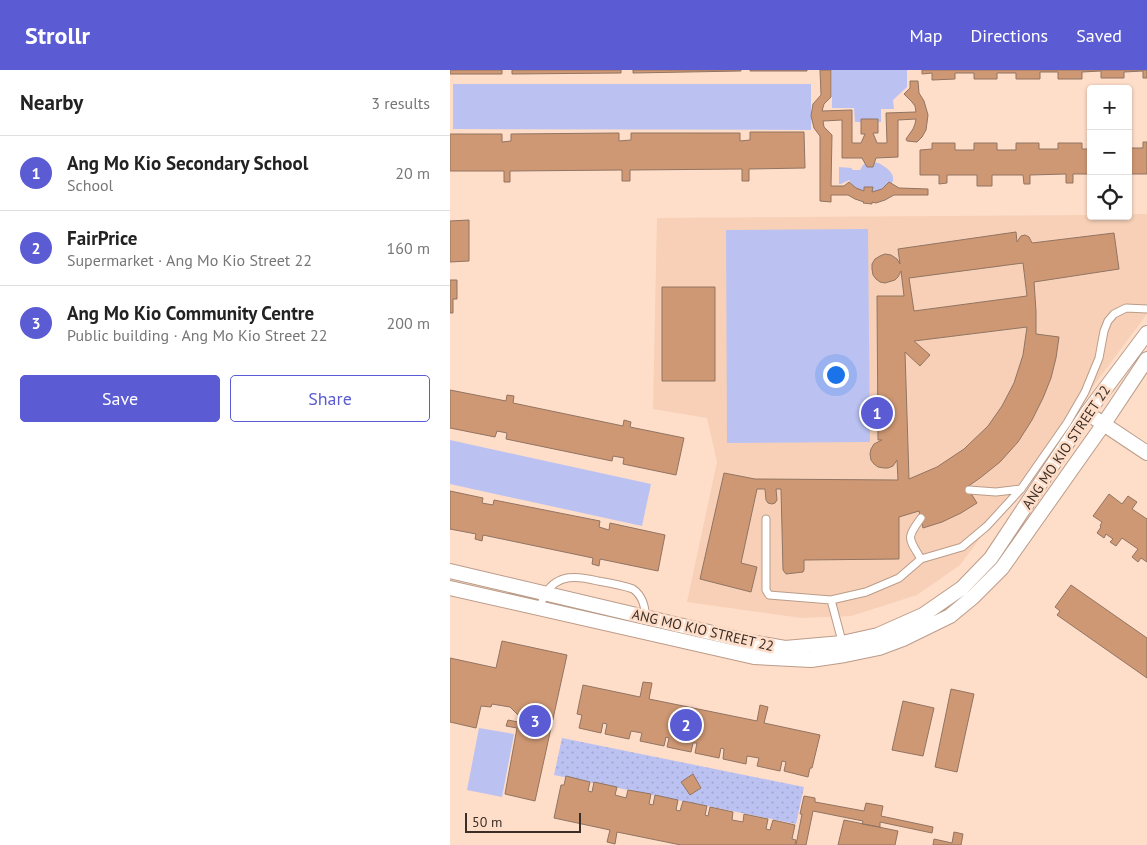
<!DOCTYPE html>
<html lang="en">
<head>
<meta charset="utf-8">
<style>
	:root { --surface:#fff; --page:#f2f2f2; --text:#222; --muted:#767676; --line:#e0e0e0; --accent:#5b5cd4 }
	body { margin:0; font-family:"PT Sans",sans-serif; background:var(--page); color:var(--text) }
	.controls { position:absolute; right:15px; top:15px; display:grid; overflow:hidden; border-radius:5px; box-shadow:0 1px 4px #0004 }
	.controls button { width:45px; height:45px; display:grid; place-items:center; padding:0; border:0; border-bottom:1px solid var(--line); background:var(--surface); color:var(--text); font:25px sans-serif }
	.scale { position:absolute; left:15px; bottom:12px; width:116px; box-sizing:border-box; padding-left:5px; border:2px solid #3a2e26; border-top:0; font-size:14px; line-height:18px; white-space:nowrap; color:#3a2e26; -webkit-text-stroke:4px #feddc9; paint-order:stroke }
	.you { position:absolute; left:385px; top:304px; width:18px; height:18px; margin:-12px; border:4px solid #fff; border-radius:50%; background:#1a73e8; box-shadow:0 0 0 8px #1a73e833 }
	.badge { display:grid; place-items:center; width:32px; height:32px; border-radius:50%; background:var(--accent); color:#fff; font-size:16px; font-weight:700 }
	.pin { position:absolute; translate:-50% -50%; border:2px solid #fff; box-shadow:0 1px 5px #0006 }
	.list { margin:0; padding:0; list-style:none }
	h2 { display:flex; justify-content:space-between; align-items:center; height:65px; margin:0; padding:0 20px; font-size:21px }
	h2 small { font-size:16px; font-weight:400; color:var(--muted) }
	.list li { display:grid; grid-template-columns:32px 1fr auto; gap:15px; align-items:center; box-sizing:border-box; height:75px; padding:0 20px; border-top:1px solid var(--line) }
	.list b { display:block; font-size:19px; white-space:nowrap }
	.list p { margin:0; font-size:16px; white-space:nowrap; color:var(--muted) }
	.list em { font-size:16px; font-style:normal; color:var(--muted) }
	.actions { display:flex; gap:10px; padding:15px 20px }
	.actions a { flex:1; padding:11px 0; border:1px solid var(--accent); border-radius:5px; text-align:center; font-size:18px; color:var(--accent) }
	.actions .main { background:var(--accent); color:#fff }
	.icon { flex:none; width:28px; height:28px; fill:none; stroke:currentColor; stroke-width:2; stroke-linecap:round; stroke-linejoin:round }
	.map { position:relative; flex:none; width:697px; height:775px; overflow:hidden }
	header { display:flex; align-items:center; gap:30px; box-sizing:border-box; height:70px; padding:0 25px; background:var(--accent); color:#fff }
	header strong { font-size:24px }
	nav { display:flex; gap:28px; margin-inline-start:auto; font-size:18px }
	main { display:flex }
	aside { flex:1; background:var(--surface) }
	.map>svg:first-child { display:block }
	.built { fill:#f7d0b7 }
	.green { fill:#bbc2f2 }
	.garden { fill:url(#garden-dots); fill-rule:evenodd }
	.building { fill:#cf9874; stroke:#917462; fill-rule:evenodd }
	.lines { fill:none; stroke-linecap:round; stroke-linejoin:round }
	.service-casing { stroke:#bb9c89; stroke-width:9 }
	.minor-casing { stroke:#bb9c89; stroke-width:16 }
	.service { stroke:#fff; stroke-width:7 }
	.minor { stroke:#fff; stroke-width:14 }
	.labels { text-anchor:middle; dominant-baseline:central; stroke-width:5; stroke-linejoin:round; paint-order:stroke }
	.street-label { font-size:14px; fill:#3a2e26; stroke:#feddc9 }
</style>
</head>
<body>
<header>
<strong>Strollr</strong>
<nav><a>Map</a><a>Directions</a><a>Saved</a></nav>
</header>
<main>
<aside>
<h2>Nearby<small>3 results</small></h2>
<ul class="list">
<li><span class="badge">1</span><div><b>Ang Mo Kio Secondary School</b><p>School</p></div><em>20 m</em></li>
<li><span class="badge">2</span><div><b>FairPrice</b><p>Supermarket · Ang Mo Kio Street 22</p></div><em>160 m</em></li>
<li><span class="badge">3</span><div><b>Ang Mo Kio Community Centre</b><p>Public building · Ang Mo Kio Street 22</p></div><em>200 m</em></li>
</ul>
<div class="actions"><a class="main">Save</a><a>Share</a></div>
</aside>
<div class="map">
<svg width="697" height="775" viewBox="0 0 697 775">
	<defs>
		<pattern id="garden-dots" width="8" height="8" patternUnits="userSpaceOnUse" patternTransform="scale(1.25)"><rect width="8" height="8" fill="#bbc2f2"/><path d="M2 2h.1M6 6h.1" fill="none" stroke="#a2a7cf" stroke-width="1.8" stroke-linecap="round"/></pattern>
	</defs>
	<rect width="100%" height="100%" fill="#feddc9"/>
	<!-- built -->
	<path class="built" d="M678 144H697V244L510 495 467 525 401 546 351 548 237 532 267 392 257 348 203 339 207 148 641 145V146H678Z"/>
	<!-- green -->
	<path class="green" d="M382 0H457V17L443 30 444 39H431V52H405L404 38H382Z
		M3 14H361V60L3 59Z
		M416 93C420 93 424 92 428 93 435 96 447 104 442 113 437 123 414 124 406 119 403 117 401 113 399 110L391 114H389V97L401 98 403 100H410L413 95Z
		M418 159 420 372 277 373 276 160Z
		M0 370 201 414 192 456 0 414Z
		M29 658 64 664 52 727 17 720Z"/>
	<!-- garden -->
	<path class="garden" d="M112 668 354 717 346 754 104 705ZM243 704 251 718 240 725 231 712Z"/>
	<!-- building -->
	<path class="building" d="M0 0H52V4H0Z
		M62 0H171V3L62 4Z
		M183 0H291V1L183 3Z
		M300 0H357V1H300Z
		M370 0H381V27L374 34 372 41 402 40V73H411L415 64H411V49H428V63H423L427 73H437L436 43 466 42 465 36 462 32 454 24 460 18V11H468L469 23 474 31 478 45 476 60 472 67 467 72 457 71 456 69 463 59 465 54 466 49 448 50V87L426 88 423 97H417L412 88H392V50L373 51 374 57 382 65 381 116H394L399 112 406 118 414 121V117H423L422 122 432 119 439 112 449 118 478 119V125H444L435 130 426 133 422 132V134L413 133 414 132 405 129 398 125H381V132L370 131V66L364 58 361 46 363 34 371 25Z
		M472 0H697V8H693V1L674 2V8H651V1L632 2V9H608V2H590V9H566V3H547V9H524V3H505V9L482 10V3L472 4Z
		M300 62H354L355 98 299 99V111H292V99L180 100V111H172V100L60 101V112H54V101H0V64H52V72L61 71V64L169 63V71L181 70V63H290V71L300 70Z
		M693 72H697V104H678V78H693Z
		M482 73H505V80H524V73H547V80H566V73H589V79H608V73H632V79H641V104H623V113H616V104L580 105V114H574L573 105H542V116H527V105H497V113L489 114V105H470V80L482 79Z
		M19 150V191L0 192V151Z
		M566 162 567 172 571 166 575 165 579 167 582 173 664 163 669 199 584 212 586 241V264L609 267 606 288 601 308 593 328 582 350 568 372 550 392 530 408 517 417 527 433 511 443 492 452 473 458 469 441 449 447V489L354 490V500L353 502 336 504 333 500 331 419H326L327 430 325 433 322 434 318 433 316 430 315 419H307L291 493 307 497 301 522 250 509 274 403 305 409 448 410 447 390 443 396 438 398H434L428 397 424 394 421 390 420 384 421 379 424 374 432 370H428L427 226H454L451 201 448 207 445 210 435 213 430 212 426 209 423 205 422 199V194L425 189 430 186 435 184 441 185 447 189 450 194 448 179ZM573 193 577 226 464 241 459 208ZM577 257 573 285 564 313 552 336 538 356 514 379 487 397 459 409 455 282 470 296 480 285 464 271Z
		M0 210H7V229H3V243H0Z
		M212 217H265V311H212Z
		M0 320 56 331 57 325 64 326 63 333 173 356 174 350 181 352 180 357 234 368 226 405 173 394 174 388 163 386 162 391 56 369 57 363 47 361 45 367 0 358Z
		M0 421 33 428 32 433 43 435 44 430 150 451 149 457 159 460 160 453 215 465 208 501 150 489 149 496 142 494 143 488 33 465 32 471 25 469 26 464 0 459Z
		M659 424 672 434 678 426 687 432 682 439 697 449V492L691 488 688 492 682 487 688 479 672 468 666 476 660 472 663 469 656 464 654 468 647 463 651 457 650 456 652 452 643 446Z
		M621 515 697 568V608L607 545 610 541 605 537Z
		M52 571 117 585 85 731 55 724 67 658 56 656 58 650 68 652 69 646 60 637 42 634 41 637 31 636 26 658 0 652V588L46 598Z
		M193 612 202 613 199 629 307 651 310 635 318 637 314 653 370 665 362 698H360L358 707 334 701 336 692 332 691 330 701 307 696 309 688 297 686 296 694 273 689 274 679 271 678 269 688 245 683 247 673H243L241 682 217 677 219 668 216 667 214 676 190 671 192 663 181 661 179 669 155 664 157 654 153 653 151 663 129 658 132 645 127 644 133 615 190 627Z
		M501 619 524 624 507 702 485 697Z
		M453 631 484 638 473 686 442 680Z
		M243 704 251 718 240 725 231 712Z
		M116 706 140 712 138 721 142 722 144 712 167 717 165 725 176 728 178 720 201 724 199 734 203 735 205 725 228 730 226 740 230 741 233 731 257 736 255 745 258 746 260 737 283 742 282 750 293 752 294 744 318 749 316 759 320 760 323 750 345 755 342 769 346 770 345 775H231L167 762 165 774 157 772 160 760 104 748 111 715H114Z
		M354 726 365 728V732L414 741 416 733 433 736 431 746 483 757 482 763 430 752V757L412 754 413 751 363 741 356 775H346L352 744H350Z
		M394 750 448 761 445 775H388Z
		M504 762 513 764 511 775H483L484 769 502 773Z"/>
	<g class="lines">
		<defs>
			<path id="service" d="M519 420 546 422 571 419
				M471 448C456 469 458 467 471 489
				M316 449V520L319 525 381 530 416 522 449 508 471 489 512 477 537 456 571 419 617 353 635 322 649 288 654 261 658 251 664 244 676 238 697 239
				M381 530 393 575
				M90 538C91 534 93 528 95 524 108 503 128 506 148 511 160 513 172 515 183 519 193 526 195 537 196 549"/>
			<path id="minor" d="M646 349 697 383
				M0 501 301 572 335 578 392 573 428 565 473 545 512 518 541 488 637 343 697 263
				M0 518 304 587 361 590 395 585 429 578 453 569 500 546 523 527 552 498 653 355 697 289"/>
		</defs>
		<!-- service casing -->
		<use href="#service" class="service-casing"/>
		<!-- minor casing -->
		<use href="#minor" class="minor-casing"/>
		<!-- service -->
		<use href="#service" class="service"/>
		<!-- minor -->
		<use href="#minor" class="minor"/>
	</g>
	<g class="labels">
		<!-- street labels -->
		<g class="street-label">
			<text transform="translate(616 377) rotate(-56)">ANG MO KIO STREET 22</text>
			<text transform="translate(253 560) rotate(13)">ANG MO KIO STREET 22</text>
		</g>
	</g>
</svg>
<div class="controls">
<button>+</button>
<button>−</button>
<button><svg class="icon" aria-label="locate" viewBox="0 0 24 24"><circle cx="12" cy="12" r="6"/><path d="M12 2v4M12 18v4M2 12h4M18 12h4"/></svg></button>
</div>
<div class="scale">50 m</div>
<div class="you"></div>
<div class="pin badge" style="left:427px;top:343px">1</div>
<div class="pin badge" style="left:236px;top:655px">2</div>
<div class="pin badge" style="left:85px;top:651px">3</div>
</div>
</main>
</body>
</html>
